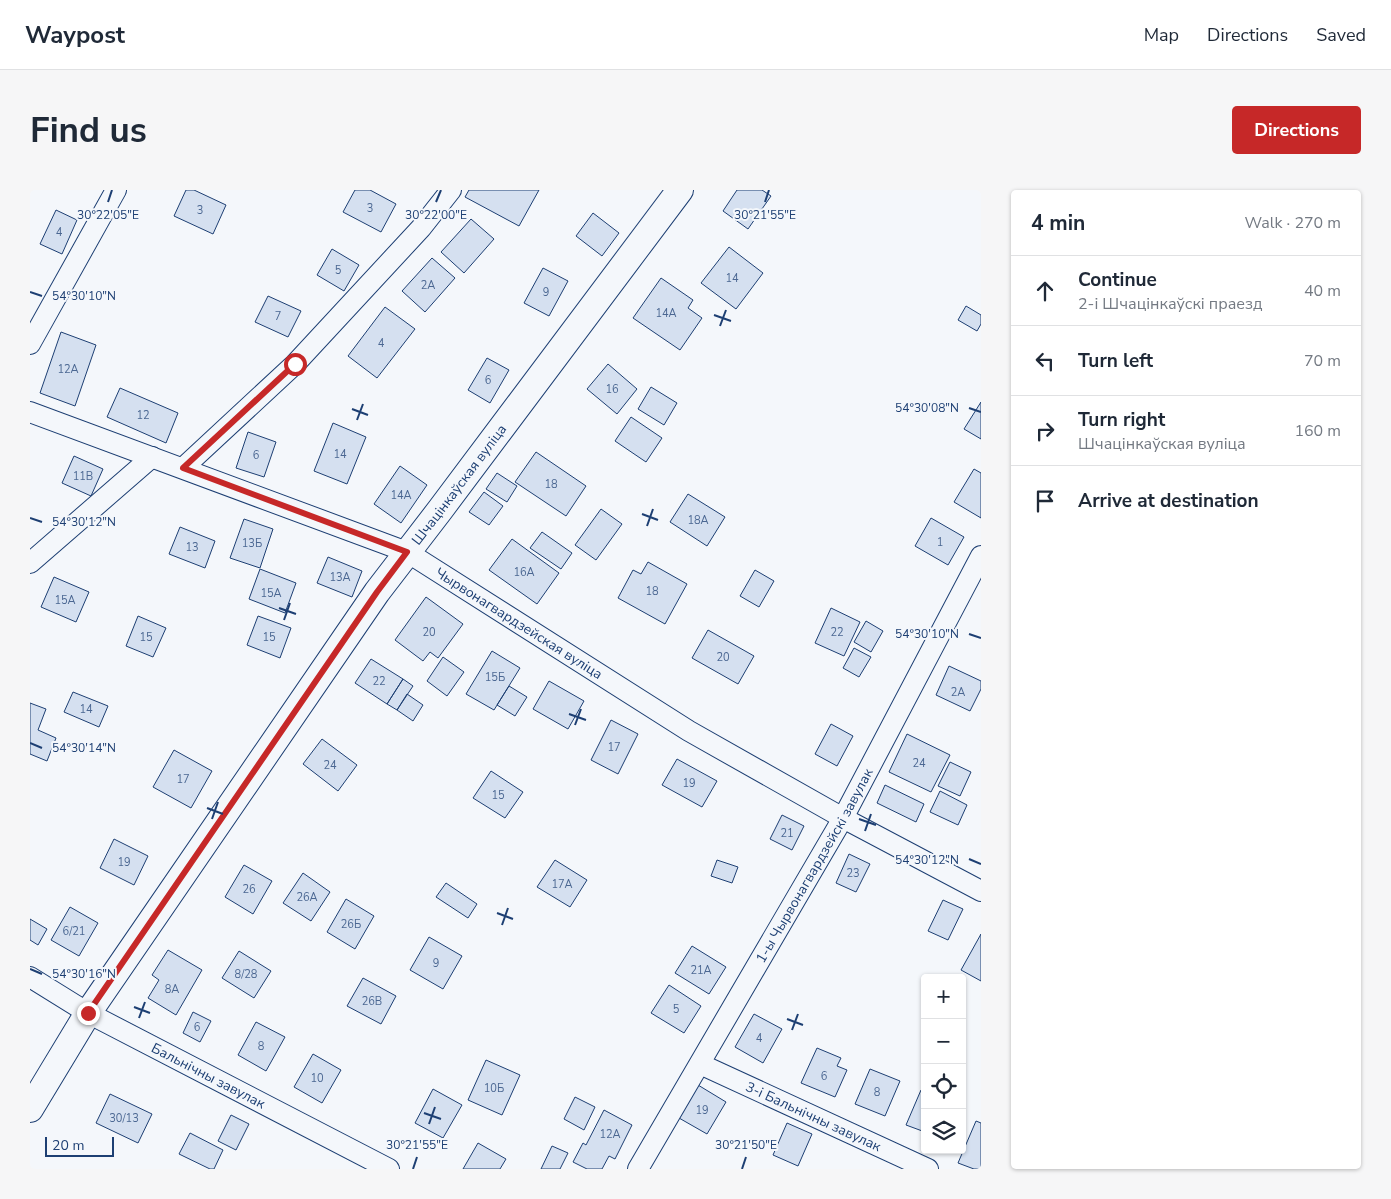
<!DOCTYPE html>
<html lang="en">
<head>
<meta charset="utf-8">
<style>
	:root { --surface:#fff; --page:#f6f6f7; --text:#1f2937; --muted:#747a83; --line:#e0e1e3; --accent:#c62828 }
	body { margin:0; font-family:"Nunito Sans",sans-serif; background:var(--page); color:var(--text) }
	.controls { position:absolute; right:15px; bottom:15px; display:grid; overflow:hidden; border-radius:5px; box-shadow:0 1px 4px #0004 }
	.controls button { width:45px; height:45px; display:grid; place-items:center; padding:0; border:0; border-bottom:1px solid var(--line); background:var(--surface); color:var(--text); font:25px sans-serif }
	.scale { position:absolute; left:15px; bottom:12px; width:69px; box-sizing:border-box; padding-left:5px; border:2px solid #1d3f73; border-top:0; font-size:14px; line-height:18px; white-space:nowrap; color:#1d3f73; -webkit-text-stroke:4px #f4f7fb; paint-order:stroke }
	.stop { position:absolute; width:15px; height:15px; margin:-11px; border:4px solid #c62828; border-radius:50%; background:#fff }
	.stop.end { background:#c62828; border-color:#fff; box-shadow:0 1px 5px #0008 }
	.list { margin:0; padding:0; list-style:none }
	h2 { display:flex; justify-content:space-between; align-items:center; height:65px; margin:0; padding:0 20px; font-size:21px }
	h2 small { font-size:16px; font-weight:400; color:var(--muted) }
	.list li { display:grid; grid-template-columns:32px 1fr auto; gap:15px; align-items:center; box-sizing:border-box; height:70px; padding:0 20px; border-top:1px solid var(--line) }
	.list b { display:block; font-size:19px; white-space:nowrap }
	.list p { margin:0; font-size:16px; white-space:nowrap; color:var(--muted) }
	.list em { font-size:16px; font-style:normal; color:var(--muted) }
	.icon { flex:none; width:28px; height:28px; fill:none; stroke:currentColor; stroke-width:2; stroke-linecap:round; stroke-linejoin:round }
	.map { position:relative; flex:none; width:951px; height:979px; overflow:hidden; border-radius:5px }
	header { display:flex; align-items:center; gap:30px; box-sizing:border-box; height:70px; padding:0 25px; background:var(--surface); border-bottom:1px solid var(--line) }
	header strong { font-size:24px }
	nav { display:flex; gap:28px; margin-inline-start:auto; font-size:18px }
	.intro { display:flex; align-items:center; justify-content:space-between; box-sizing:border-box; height:120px; padding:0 30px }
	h1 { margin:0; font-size:35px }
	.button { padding:12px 22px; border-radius:5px; background:var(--accent); color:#fff; font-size:18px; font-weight:700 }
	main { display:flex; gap:30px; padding:0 30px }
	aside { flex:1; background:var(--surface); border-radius:5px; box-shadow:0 1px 4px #0004 }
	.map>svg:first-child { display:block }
	.building { fill:#d5e0f0; stroke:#1d3f73 }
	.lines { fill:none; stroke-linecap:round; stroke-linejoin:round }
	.minor-casing { stroke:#1d3f73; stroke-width:22 }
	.tertiary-casing { stroke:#1d3f73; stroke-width:28 }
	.minor { stroke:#f4f7fb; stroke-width:20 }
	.tertiary { stroke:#f4f7fb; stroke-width:26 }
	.route { stroke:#c62828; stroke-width:6 }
	.ticks { fill:none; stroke:#1d3f73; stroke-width:2 }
	.labels { text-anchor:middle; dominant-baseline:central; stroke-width:4; stroke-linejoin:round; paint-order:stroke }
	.number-label { font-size:11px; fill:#4b6792 }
	.street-label { font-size:14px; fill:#1d3f73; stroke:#f4f7fb }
	.ticks-label { font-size:12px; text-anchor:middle; fill:#1d3f73; stroke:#f4f7fb; stroke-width:4; stroke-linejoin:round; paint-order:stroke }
</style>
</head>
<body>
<header>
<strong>Waypost</strong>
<nav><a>Map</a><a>Directions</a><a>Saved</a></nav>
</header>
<div class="intro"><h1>Find us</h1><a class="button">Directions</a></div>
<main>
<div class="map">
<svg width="951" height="979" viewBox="0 0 951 979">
	<rect width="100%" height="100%" fill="#f4f7fb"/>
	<!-- building -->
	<path class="building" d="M156 0H164L196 15 183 44 144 26Z
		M325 0H340L366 14 351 42 313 22Z
		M439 0H509L489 36 435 7Z
		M707 0H732L741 6 718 39 693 21Z
		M26 20 47 30 32 64 10 54Z
		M563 23 589 43 572 66 546 46Z
		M441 29 464 49 434 83 411 62Z
		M699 57 733 83 706 119 671 93Z
		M302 59 329 75 314 101 287 85Z
		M402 68 425 88 395 122 372 101Z
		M513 78 538 91 519 126 494 113Z
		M631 88 663 110 658 118 672 128 650 160 603 128Z
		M238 106 271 121 258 147 225 132Z
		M936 116 951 125V134L947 141 928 130Z
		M355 117 385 139 347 188 318 166Z
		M31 142 66 155 45 216 10 203Z
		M457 168 479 180 460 213 438 200Z
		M578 174 607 199 587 224 557 199Z
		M621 197 647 213 634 235 608 219Z
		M90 198 148 223 136 253 77 227Z
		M951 212V249L934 239Z
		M601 227 632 248 616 272 585 251Z
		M303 233 336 247 317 294 284 281Z
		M218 242 246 252 234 287 206 278Z
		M506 262 556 296 536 326 485 292Z
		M44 266 73 279 61 306 32 293Z
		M370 276 397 295 371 333 344 314Z
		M944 279 951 283V328L924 312Z
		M467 283 487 296 477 312 456 299Z
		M454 302 473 316 459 335 439 322Z
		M658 304 695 327 677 356 640 332Z
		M571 319 592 334 566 370 545 355Z
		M901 328 934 347 918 375 885 356Z
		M214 329 243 339 230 378 200 368Z
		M150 337 185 351 175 378 139 364Z
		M512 342 542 363 531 379 500 358Z
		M482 349 529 383 507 414 459 380Z
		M298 367 332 381 322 407 287 393Z
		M618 372 657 394 635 434 588 408 603 380 611 384Z
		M230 379 266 393 255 423 219 409Z
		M725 380 744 391 729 417 710 406Z
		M24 387 59 402 46 432 11 417Z
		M396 407 433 434 408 468 400 462 393 471 365 450Z
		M801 418 830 432 814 466 785 453Z
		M108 426 136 438 123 467 96 456Z
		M228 426 261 438 250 468 217 455Z
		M836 431 853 441 841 462 824 452Z
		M678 440 724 466 708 494 662 468Z
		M824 458 841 467 829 487 813 478Z
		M462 461 490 478 464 520 436 504Z
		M413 467 434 482 417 506 397 491Z
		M341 469 373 489 357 514 325 493Z
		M919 476 951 491V499L940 521 906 505Z
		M373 489 383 496 367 520 357 514Z
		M519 491 554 511 538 539 503 519Z
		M479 496 497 507 485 526 467 515Z
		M43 502 78 516 69 537 34 522Z
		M377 504 393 515 383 531 367 520Z
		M0 513 16 519 8 540 26 548 17 571 0 564Z
		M581 530 608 544 588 584 561 570Z
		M801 534 823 546 807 576 785 564Z
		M877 544 920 565 901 602 859 582Z
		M292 549 327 575 308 601 273 574Z
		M144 560 182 581 161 618 123 597Z
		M647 569 687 591 672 617 632 595Z
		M920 572 941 582 930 606 908 596Z
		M461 581 493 602 475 628 443 608Z
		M855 595 894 614 886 632 847 613Z
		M910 601 937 615 928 635 900 622Z
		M752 625 774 636 762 660 740 649Z
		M84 649 118 666 104 695 70 678Z
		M819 664 840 674 826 702 806 693Z
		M525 670 557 690 540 717 507 697Z
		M687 670 708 677 702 693 681 686Z
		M214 675 242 691 223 724 195 707Z
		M273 683 300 702 281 731 253 713Z
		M416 693 447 714 438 728 406 707Z
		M316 709 344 726 325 759 297 742Z
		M913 710 933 719 918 750 898 741Z
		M40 717 68 733 49 766 21 750Z
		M0 729 17 739 8 755 0 750Z
		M951 744V791L931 780Z
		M399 747 432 766 413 799 380 780Z
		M662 756 696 777 679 804 645 783Z
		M138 760 172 780 146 825 118 808 129 790 122 785Z
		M209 761 241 781 224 808 192 788Z
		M333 788 366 806 351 834 317 816Z
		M639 795 671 816 654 843 621 823Z
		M163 822 181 831 170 852 153 843Z
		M724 824 752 839 733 873 705 857Z
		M226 832 255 847 236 881 208 865Z
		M787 858 811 868 807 876 817 880 805 907 771 893Z
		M283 864 311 880 292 913 264 897Z
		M456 870 490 885 472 925 438 910Z
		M840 879 870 891 855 926 825 914Z
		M668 895 696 912 677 944 649 928Z
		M403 899 432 915 413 948 385 933Z
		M891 900 895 901V942L876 935Z
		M80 904 122 924 108 953 66 933Z
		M545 907 565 917 554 940 534 929Z
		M574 920 602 935 585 969 579 966 572 979H557L543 972 553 953 556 955Z
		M201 925 219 934 206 960 188 951Z
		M946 931 951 933V979H944L928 973Z
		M757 933 782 944 768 976 743 965Z
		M160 943 193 960 184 979H180L149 964Z
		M448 953 476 969 470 979H433Z
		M522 956 538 963 530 979H511Z"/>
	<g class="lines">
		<defs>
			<g id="minor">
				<path d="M0 154 86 0"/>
				<path id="s1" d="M0 222 377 362 659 541 813 628 951 701"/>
				<path d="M153 278 265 174 391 38 421 0"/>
				<path d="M0 373 122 267"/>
				<path id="s2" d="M0 787 58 823 359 979"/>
				<path id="s3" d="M670 874 898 979"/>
				<path id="s4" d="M608 979 813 628 951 366"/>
			</g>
			<g id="tertiary">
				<path id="s5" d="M0 919 58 823 347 402 410 320 650 0"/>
			</g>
		</defs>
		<!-- minor casing -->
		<use href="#minor" class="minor-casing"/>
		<!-- tertiary casing -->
		<use href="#tertiary" class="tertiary-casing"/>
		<!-- minor -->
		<use href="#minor" class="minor"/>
		<!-- tertiary -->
		<use href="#tertiary" class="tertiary"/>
	</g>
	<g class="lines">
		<!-- route -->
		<path class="route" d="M58 823 347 402 377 362 153 278 265 174"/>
	</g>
	<!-- ticks -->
	<path class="ticks" d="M78 12 82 0M406 12 411 0M735 12 739 0M0 102 12 106M684 125 701 131M690 136 696 120M939 218 951 222M322 219 338 225M327 230 333 214M612 324 628 330M0 328 12 332M617 336 623 319M249 418 266 424M254 430 260 413M939 444 951 448M539 524 556 530M545 535 551 519M0 553 12 558M177 618 193 624M182 629 188 612M829 629 846 635M835 641 841 624M939 669 951 674M467 723 483 729M472 735 478 718M0 779 12 784M104 817 120 823M109 828 115 812M757 829 773 835M762 840 768 824M394 923 411 929M399 934 405 917M383 979 387 967M712 979 716 967"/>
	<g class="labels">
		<!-- number labels -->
		<g class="number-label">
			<text x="340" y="18">3</text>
			<text x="170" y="20">3</text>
			<text x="29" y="42">4</text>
			<text x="308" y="80">5</text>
			<text x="702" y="88">14</text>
			<text x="398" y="95">2А</text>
			<text x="516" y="102">9</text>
			<text x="636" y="123">14А</text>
			<text x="248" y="126">7</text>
			<text x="351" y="153">4</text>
			<text x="38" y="179">12А</text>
			<text x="458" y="190">6</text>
			<text x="582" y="199">16</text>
			<text x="113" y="225">12</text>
			<text x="310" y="264">14</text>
			<text x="226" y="265">6</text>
			<text x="53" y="286">11В</text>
			<text x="521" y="294">18</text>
			<text x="371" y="305">14А</text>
			<text x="668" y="330">18А</text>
			<text x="910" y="352">1</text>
			<text x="222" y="353">13Б</text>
			<text x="162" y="357">13</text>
			<text x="494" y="382">16А</text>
			<text x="310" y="387">13А</text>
			<text x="622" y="401">18</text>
			<text x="241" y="403">15А</text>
			<text x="35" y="410">15А</text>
			<text x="399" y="442">20</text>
			<text x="807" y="442">22</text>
			<text x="116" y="447">15</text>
			<text x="239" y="447">15</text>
			<text x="693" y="467">20</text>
			<text x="465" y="487">15Б</text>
			<text x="349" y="491">22</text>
			<text x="928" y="502">2А</text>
			<text x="56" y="519">14</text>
			<text x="584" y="557">17</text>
			<text x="889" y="573">24</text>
			<text x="300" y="575">24</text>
			<text x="153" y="589">17</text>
			<text x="659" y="593">19</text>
			<text x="468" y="605">15</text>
			<text x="757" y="643">21</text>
			<text x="94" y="672">19</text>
			<text x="823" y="683">23</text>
			<text x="532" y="694">17А</text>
			<text x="219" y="699">26</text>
			<text x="277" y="707">26А</text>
			<text x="321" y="734">26Б</text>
			<text x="44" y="741">6/21</text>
			<text x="406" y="773">9</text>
			<text x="671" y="780">21А</text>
			<text x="216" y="784">8/28</text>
			<text x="142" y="799">8А</text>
			<text x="342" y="811">26В</text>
			<text x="646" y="819">5</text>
			<text x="167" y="837">6</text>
			<text x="729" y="848">4</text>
			<text x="231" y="856">8</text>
			<text x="794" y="886">6</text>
			<text x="287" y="888">10</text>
			<text x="464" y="898">10Б</text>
			<text x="847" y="902">8</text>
			<text x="672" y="920">19</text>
			<text x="94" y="928">30/13</text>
			<text x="580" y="944">12А</text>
		</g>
		<!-- street labels -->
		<g class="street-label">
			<text stroke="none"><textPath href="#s5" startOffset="758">Шчацінкаўская вуліца</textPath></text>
			<text stroke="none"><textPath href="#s1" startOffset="535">Чырвонагвардзейская вуліца</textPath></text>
			<text stroke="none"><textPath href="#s4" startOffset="351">1-ы Чырвонагвардзейскі завулак</textPath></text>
			<text stroke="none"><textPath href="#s2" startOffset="204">Бальнічны завулак</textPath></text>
			<text stroke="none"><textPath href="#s3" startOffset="125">3-і Бальнічны завулак</textPath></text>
		</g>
	</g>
	<g class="ticks-label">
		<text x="78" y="29">30°22'05"E</text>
		<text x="406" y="29">30°22'00"E</text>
		<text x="735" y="29">30°21'55"E</text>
		<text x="54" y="110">54°30'10"N</text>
		<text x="897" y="222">54°30'08"N</text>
		<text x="54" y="336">54°30'12"N</text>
		<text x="897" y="448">54°30'10"N</text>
		<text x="54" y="562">54°30'14"N</text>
		<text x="897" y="674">54°30'12"N</text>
		<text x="54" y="788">54°30'16"N</text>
		<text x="387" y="959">30°21'55"E</text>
		<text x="716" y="959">30°21'50"E</text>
	</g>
</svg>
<div class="controls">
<button>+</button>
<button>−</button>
<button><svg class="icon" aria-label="locate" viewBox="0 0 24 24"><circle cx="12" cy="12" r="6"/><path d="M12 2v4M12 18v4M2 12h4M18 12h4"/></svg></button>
<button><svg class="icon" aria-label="layers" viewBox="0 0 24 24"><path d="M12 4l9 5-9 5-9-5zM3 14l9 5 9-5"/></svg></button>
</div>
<div class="scale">20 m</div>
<div class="stop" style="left:265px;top:174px"></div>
<div class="stop end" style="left:58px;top:823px"></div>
</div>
<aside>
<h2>4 min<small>Walk · 270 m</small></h2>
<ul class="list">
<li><svg class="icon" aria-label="ahead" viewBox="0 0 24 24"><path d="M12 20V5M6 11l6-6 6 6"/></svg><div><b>Continue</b><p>2-і Шчацінкаўскі праезд</p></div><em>40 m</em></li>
<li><svg class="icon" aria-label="left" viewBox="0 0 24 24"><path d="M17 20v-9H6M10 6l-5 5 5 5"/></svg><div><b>Turn left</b></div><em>70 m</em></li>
<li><svg class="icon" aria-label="right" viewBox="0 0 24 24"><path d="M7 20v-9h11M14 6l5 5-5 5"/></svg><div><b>Turn right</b><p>Шчацінкаўская вуліца</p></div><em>160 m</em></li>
<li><svg class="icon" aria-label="arrive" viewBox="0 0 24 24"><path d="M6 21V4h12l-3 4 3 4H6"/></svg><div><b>Arrive at destination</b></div></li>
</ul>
</aside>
</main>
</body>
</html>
